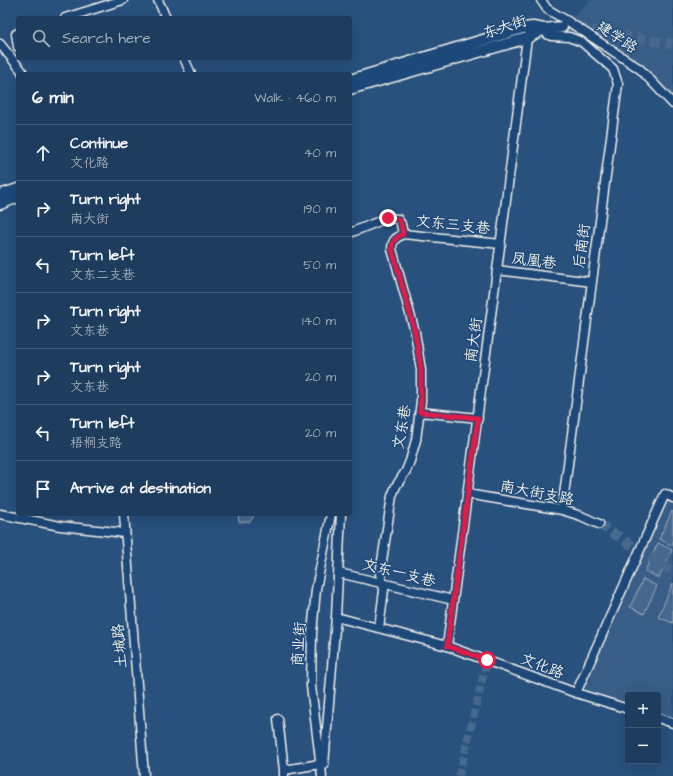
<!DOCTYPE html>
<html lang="en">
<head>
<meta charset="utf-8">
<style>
	:root { --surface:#1e3d5e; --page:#264464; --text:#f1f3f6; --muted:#a1aebc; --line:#3c5673 }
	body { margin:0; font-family:"Architects Daughter","LXGW WenKai TC",sans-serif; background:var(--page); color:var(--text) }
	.controls { position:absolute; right:12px; bottom:12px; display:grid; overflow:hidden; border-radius:4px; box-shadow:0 4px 16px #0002 }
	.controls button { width:36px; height:36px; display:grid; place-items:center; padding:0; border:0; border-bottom:1px solid var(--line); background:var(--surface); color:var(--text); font:20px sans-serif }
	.stop { position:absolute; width:12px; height:12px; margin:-9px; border:3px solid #e11d48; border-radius:50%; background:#fff }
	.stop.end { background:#e11d48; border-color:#fff; box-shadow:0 1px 4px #0008 }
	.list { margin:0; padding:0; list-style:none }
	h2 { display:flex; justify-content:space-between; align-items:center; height:52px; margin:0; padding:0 16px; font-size:17px }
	h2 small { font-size:13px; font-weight:400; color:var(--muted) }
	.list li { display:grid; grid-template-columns:26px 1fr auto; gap:12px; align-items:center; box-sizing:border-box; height:56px; padding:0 16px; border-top:1px solid var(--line) }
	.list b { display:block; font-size:15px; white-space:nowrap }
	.list p { margin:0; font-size:13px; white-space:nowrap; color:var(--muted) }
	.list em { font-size:13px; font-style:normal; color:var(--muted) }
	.icon { flex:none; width:22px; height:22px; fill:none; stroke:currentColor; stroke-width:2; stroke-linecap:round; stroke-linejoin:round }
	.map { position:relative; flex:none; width:673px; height:776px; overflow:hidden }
	.search { position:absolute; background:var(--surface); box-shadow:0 4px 16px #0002; left:16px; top:16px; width:336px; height:44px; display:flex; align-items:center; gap:10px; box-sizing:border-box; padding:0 14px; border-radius:4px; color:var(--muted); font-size:15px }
	.panel { position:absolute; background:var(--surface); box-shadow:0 4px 16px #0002; left:16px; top:72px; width:336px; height:444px; border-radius:4px }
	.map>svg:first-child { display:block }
	.built { fill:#375d86 }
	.green { fill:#45688e; stroke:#9cacbb }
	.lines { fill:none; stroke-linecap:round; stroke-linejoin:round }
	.minor-tunnel { stroke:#47698e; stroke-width:8; stroke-dasharray:8 4; stroke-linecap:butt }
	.major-tunnel { stroke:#47698e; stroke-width:10; stroke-dasharray:10 5; stroke-linecap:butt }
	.minor-casing { stroke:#f4f1e8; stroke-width:11 }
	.major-casing { stroke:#f4f1e8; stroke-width:13 }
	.minor { stroke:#1f4a7a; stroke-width:8 }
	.major { stroke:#1f4a7a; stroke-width:10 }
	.route { stroke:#e11d48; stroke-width:5 }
	.labels { text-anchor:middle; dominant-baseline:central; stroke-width:3; stroke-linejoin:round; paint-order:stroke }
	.street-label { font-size:15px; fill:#f4f1e8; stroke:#1f4a7a }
</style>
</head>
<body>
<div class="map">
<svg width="673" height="776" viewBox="0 0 673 776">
	<rect width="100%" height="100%" fill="#28517e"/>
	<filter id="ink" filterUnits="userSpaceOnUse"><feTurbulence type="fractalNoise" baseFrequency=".025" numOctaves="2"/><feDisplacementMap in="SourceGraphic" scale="8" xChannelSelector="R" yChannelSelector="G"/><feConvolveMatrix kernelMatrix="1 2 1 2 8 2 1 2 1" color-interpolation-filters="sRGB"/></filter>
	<g filter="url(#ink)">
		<!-- built -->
		<path class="built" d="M590 0H673V104L640 69 569 22Z
			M665 494 673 498V723L658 718V695H628V709L576 693Z"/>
		<!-- green -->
		<path class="green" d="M672 511 673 512V546L659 539Z
			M238 514H255L250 522H239Z
			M658 543 672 550 659 578 645 571Z
			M643 579 657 586 644 614 630 607Z
			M673 583V623L658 617Z"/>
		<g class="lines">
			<!-- minor-tunnel -->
			<path class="minor-tunnel" d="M459 776 487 660"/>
			<!-- major-tunnel -->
			<path class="major-tunnel" d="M562 27 583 29 673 44
				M599 524 673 572"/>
			<defs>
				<path id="minor" d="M158 0 166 18
					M541 0 547 9 569 22 640 69 673 104
					M65 18 123 0
					M544 29 547 34 551 36 569 37 582 42 613 69 618 84 562 510
					M18 33 16 34 18 47
					M0 44 22 71 23 74
					M184 58 191 74
					M350 233 387 218 398 219 401 224 403 234
					M403 234 501 244
					M497 270 592 282
					M420 412 478 418
					M467 494 562 510 581 516 599 524
					M0 514 60 526 125 533
					M124 514 144 776
					M339 573 453 600
					M336 617 447 646 576 693 628 709
					M379 628 384 590 383 584 380 574 392 496 396 486 406 471 410 461 416 440 421 401V370L415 332 392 249C392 240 396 238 403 234
					M447 646 497 270 527 38
					M576 693 665 494 673 498
					M658 718 673 723
					M278 719 284 770V776
					M324 765 336 617 341 514
					M284 770 320 764
					M322 776 311 686 312 634 316 589 331 514"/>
				<path id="major" d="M350 80 523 28 533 27 544 29 562 27
					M350 89 527 38 544 29
					M0 195 18 189
					M0 204 18 197"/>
			</defs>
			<!-- minor casing -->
			<use href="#minor" class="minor-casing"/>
			<!-- major casing -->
			<use href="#major" class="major-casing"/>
			<!-- minor -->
			<use href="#minor" class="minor"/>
			<!-- major -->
			<use href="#major" class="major"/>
		</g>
	</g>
	<g class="lines" filter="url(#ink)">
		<!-- route -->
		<path class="route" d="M388 218 398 219 401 224 403 234C396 238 392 240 392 249L415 332 421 370V401L420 412 478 418 447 646 487 660"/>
	</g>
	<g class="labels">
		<!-- street labels -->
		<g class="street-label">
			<text transform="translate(505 27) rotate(-18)">东大街</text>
			<text transform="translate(617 37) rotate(34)">建学路</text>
			<text transform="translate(453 225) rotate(6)">文东三支巷</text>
			<text transform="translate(582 246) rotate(-82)">后南街</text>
			<text transform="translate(534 261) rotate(7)">凤凰巷</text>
			<text transform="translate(474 340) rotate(-82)">南大街</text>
			<text transform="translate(402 427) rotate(-80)">文东巷</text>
			<text transform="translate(537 493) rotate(11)">南大街支路</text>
			<text transform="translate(399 573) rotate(14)">文东一支巷</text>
			<text transform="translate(299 644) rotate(-87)">商业街</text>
			<text transform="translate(120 646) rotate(-95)">土城路</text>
			<text transform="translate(542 666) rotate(21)">文化路</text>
		</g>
	</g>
</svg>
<div class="controls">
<button>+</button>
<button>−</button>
</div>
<div class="stop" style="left:487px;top:660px"></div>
<div class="stop end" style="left:388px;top:218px"></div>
<div class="search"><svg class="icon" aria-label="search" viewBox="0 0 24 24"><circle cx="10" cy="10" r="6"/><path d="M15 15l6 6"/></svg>Search here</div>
<section class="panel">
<h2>6 min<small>Walk · 460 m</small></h2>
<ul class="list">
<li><svg class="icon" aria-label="ahead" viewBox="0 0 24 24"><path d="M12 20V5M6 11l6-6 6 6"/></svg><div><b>Continue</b><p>文化路</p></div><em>40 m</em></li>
<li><svg class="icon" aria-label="right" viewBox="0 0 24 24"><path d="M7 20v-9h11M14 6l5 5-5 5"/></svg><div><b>Turn right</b><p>南大街</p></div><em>190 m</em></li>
<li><svg class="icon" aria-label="left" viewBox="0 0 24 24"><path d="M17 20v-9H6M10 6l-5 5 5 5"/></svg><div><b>Turn left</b><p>文东二支巷</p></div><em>50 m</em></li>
<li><svg class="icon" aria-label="right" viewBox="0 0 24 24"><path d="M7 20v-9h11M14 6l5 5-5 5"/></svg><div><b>Turn right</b><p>文东巷</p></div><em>140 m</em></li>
<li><svg class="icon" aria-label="right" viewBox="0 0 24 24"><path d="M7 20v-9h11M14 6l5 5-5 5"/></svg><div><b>Turn right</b><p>文东巷</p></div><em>20 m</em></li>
<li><svg class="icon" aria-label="left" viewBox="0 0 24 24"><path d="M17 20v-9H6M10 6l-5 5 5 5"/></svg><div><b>Turn left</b><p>梧桐支路</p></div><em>20 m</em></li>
<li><svg class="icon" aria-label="arrive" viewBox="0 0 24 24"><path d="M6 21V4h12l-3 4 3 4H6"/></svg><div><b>Arrive at destination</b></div></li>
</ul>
</section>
</div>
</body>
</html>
